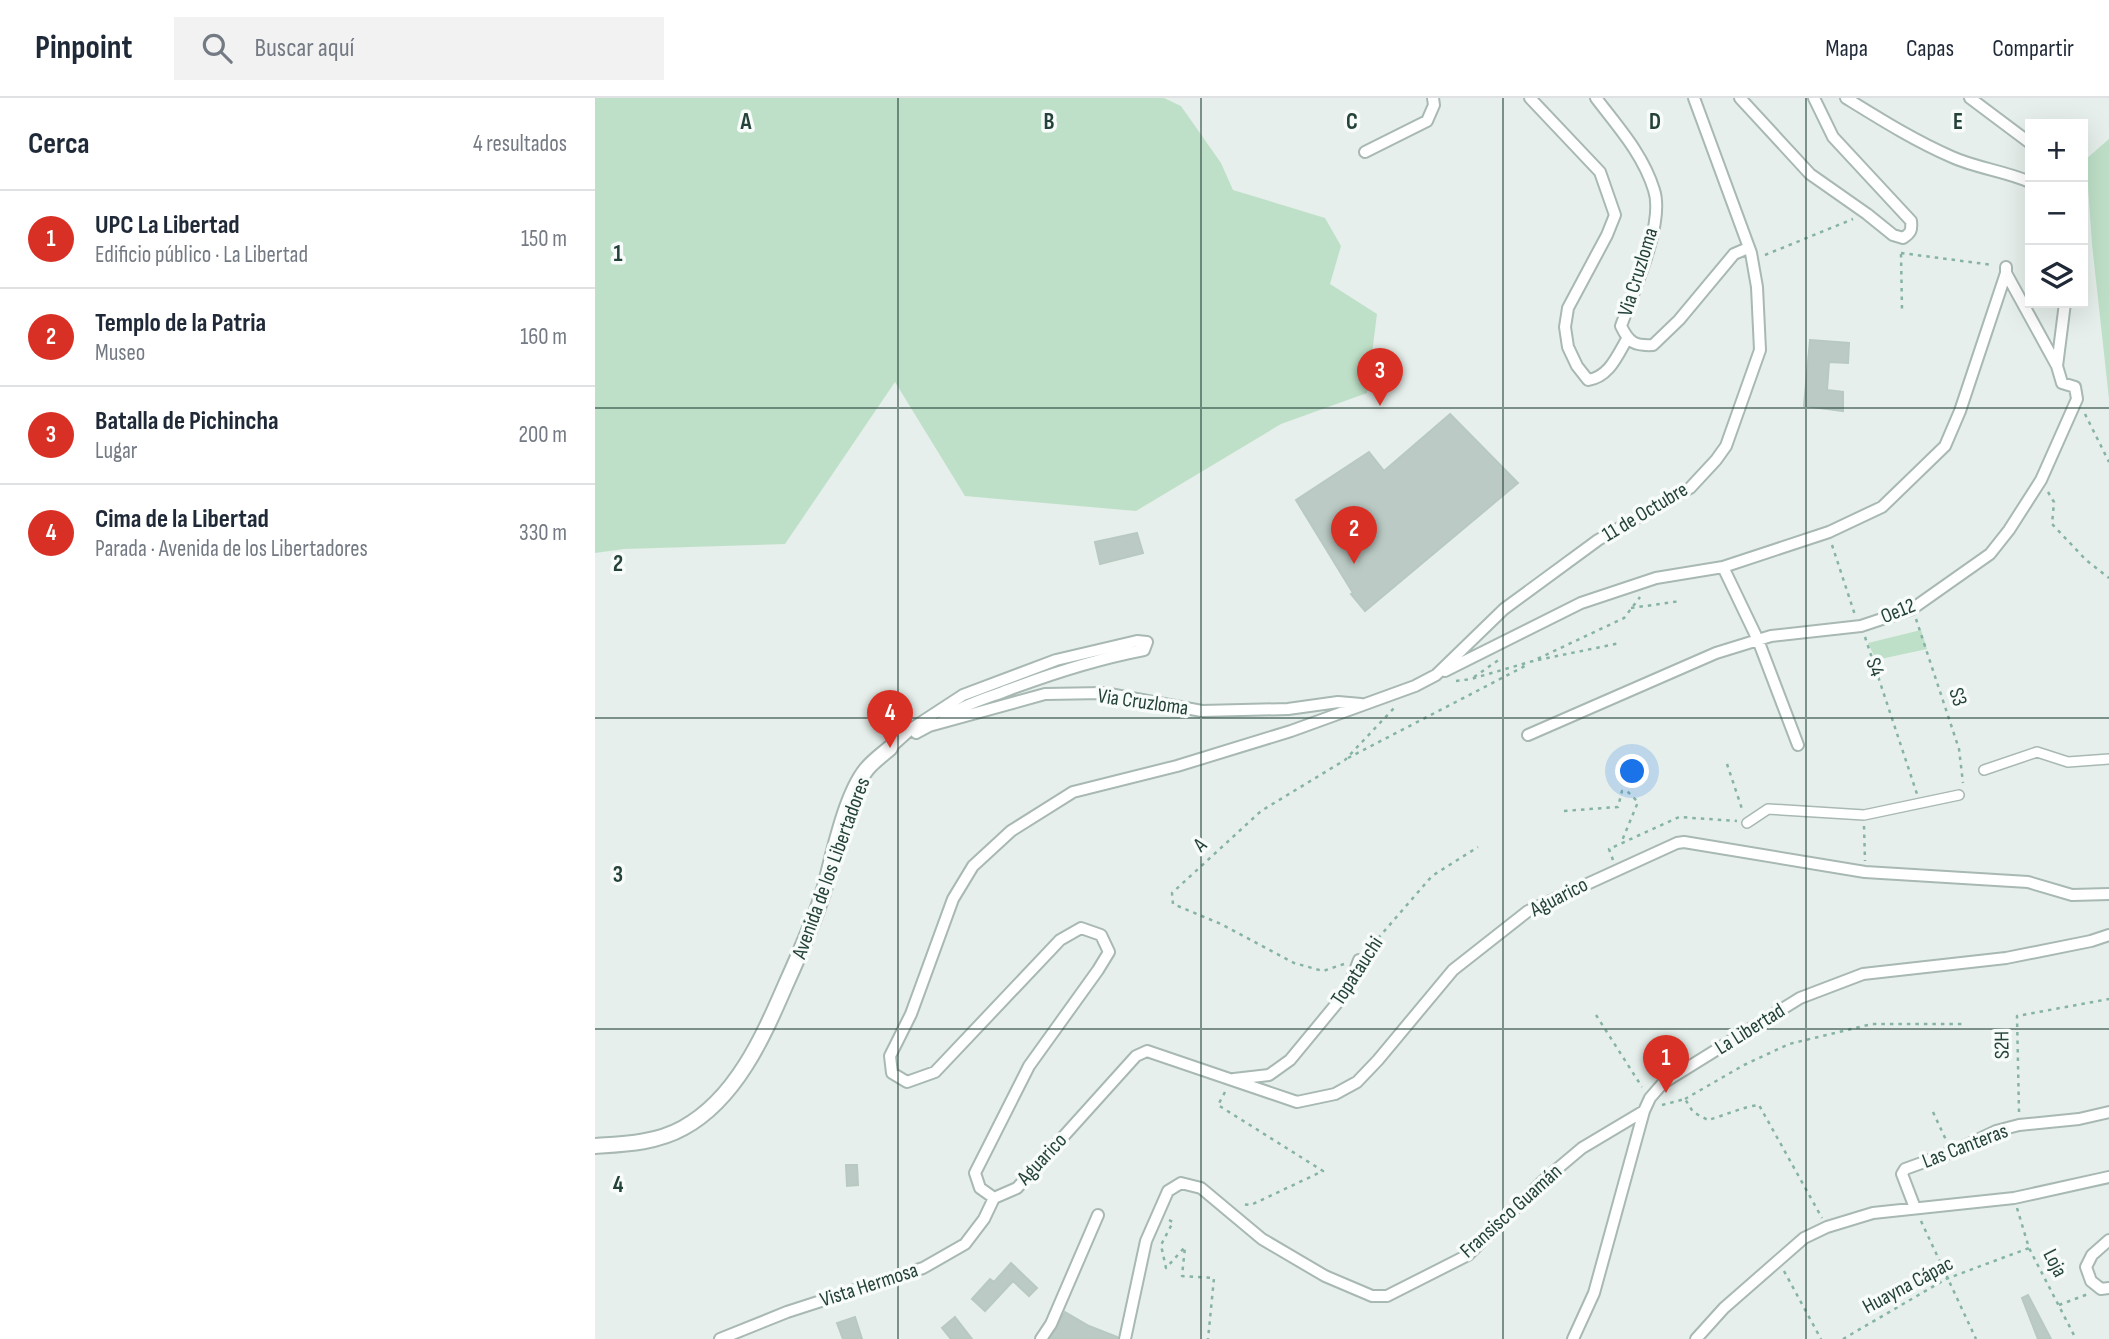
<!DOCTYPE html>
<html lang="es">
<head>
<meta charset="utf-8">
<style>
	:root { --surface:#fff; --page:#f2f2f3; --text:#1f2937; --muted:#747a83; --line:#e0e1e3; --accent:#d93025 }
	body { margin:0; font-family:"Sofia Sans Condensed",sans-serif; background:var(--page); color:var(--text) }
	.controls { position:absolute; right:21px; top:21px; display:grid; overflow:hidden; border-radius:0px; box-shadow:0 7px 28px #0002 }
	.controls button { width:63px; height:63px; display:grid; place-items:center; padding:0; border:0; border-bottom:2px solid var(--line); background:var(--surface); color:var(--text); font:35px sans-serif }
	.you { position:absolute; left:1038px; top:674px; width:24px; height:24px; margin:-18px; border:5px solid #fff; border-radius:50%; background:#1a73e8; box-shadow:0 0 0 10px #1a73e833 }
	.badge { display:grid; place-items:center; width:46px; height:46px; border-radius:50%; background:var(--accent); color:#fff; font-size:23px; font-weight:700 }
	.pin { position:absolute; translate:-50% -58px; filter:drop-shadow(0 2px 4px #0008) }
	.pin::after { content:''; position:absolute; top:37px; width:24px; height:21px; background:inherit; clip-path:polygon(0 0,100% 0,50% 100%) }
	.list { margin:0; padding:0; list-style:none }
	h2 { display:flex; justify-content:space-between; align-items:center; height:91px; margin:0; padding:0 28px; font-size:30px }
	h2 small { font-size:23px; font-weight:400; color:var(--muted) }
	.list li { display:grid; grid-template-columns:46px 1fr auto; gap:21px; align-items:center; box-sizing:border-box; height:98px; padding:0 28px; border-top:2px solid var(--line) }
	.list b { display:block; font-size:26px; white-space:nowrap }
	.list p { margin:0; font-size:23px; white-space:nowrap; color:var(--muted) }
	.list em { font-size:23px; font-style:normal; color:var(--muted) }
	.icon { flex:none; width:38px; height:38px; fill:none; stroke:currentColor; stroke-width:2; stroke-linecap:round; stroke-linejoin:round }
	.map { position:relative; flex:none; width:1514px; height:1241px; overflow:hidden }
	header { display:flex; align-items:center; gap:42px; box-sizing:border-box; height:98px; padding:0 35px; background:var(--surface); border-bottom:2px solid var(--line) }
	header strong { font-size:33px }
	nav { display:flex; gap:38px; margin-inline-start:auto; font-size:24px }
	.search { width:490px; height:63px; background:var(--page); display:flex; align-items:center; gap:18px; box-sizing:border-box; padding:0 24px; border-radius:0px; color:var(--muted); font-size:26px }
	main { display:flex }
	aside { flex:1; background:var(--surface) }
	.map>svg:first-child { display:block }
	.green { fill:#bfe0c8 }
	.building { fill:#bbcac4; stroke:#b8c9c2; stroke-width:2 }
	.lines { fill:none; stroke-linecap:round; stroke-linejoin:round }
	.pedestrian-casing { stroke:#a8b8b2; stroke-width:12 }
	.minor-casing { stroke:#a8b8b2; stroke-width:14 }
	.tertiary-casing { stroke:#a8b8b2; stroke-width:18 }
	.path { stroke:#86b3a5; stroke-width:2.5; stroke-dasharray:3.5 5; stroke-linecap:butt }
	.pedestrian { stroke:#fff; stroke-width:9 }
	.minor { stroke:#fff; stroke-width:10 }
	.tertiary { stroke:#fff; stroke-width:14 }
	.grid { fill:none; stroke:#24423a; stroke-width:2; stroke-opacity:0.55 }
	.labels { text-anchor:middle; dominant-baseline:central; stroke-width:7; stroke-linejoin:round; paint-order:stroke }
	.street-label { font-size:21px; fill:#24423a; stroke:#f7fbf9 }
	.grid-label { font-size:23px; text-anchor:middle; font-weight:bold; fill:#24423a; stroke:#f7fbf9; stroke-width:7; stroke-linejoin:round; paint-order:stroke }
</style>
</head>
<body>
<header>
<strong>Pinpoint</strong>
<div class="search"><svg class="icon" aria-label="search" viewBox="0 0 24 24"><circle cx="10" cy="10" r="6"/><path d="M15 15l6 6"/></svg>Buscar aquí</div>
<nav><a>Mapa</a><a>Capas</a><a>Compartir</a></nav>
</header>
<main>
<aside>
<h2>Cerca<small>4 resultados</small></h2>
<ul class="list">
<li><span class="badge">1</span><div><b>UPC La Libertad</b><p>Edificio público · La Libertad</p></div><em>150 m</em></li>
<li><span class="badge">2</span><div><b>Templo de la Patria</b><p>Museo</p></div><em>160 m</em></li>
<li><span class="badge">3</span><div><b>Batalla de Pichincha</b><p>Lugar</p></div><em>200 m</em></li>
<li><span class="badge">4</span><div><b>Cima de la Libertad</b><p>Parada · Avenida de los Libertadores</p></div><em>330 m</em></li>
</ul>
</aside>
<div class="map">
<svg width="1514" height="1241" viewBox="0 0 1514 1241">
	<rect width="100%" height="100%" fill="#e6efeb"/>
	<!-- green -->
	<path class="green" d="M0 0H569L586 8 626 65 638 92 730 120 746 148 735 186 782 216 772 295 686 326 541 413 370 398 300 284 190 446 29 451 0 455Z
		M1514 41V301L1497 146 1491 61Z
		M1326 532 1332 551 1281 562 1273 545Z"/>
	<!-- building -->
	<path class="building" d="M1215 242 1254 245 1253 265 1234 264 1232 292 1248 294V313L1209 308Z
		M855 316 923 385 770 513 756 496 758 495 701 402 774 354 789 373Z
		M542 435 548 455 505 466 500 444Z
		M251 1067H262L263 1087 252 1088Z
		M416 1165 442 1190 434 1198 418 1183 390 1213 377 1201 395 1181 399 1184Z
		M1433 1197 1456 1241H1443L1427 1200Z
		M470 1214 494 1228 522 1239V1241H455Z
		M260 1219 267 1241H248L242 1225Z
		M360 1219 377 1241H356L347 1230Z"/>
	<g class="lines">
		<defs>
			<path id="pedestrian" d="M1389 672 1442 654 1473 664 1514 661
				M1152 725 1173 711 1269 717 1364 697"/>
			<path id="minor" d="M935 0 1005 74 1020 117 1012 137 973 210 970 229 973 249 982 268 993 282C1014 279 1022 258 1032 241
				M1001 0C1023 29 1048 56 1059 92 1070 125 1038 195 1026 228 1034 245 1040 248 1058 247L1084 222 1139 156 1153 150
				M1099 0 1156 155 1162 189 1165 252 1131 348 1121 362 1095 390 1003 442 909 511 841 577 820 588 696 633 582 668 478 694 416 733 378 768 358 801 316 916 295 958 297 975 312 984 340 974 465 842 486 830 506 837 514 854 503 872 434 968 380 1075 385 1090 399 1100 422 1090 541 958 552 953 702 1004 740 996 762 984 783 962 858 872 933 813 1082 745 1089 744 1270 774 1433 784 1477 797 1514 796
				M1145 0 1215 76 1272 116 1298 137 1308 140C1316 135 1317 132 1316 123L1238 39 1219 0
				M1251 0C1285 21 1320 43 1357 59 1381 70 1410 73 1435 84
				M1375 0 1435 45
				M770 54 832 23 839 7 838 0
				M1411 175 1462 268
				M1128 469 1163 542 1203 647
				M850 573 986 505 1061 480 1128 469 1234 434 1287 409 1350 348 1365 313 1411 175V169
				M321 635 334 628 450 596 509 595 607 613 693 611 743 604 766 606
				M933 637 1121 555 1176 538 1266 528 1317 511 1395 456 1414 432 1446 382 1482 301 1480 289 1467 285 1462 268 1470 205
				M295 650 316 631 368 597 461 562 542 543 552 544 549 552C502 561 458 575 413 592 390 601 364 607 345 625
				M639 981 674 977 695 962 752 893 764 862
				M1320 1110 1307 1076 1310 1071 1357 1054 1401 1033 1424 1027 1484 1021 1514 1014
				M1514 1142 1497 1157 1491 1169 1496 1183 1506 1191 1514 1190
				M125 1241 192 1214 328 1170 370 1146 389 1121 399 1100
				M446 1241 456 1226 503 1117
				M530 1241 551 1143 573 1093 586 1085 606 1090 667 1141 730 1178 777 1198H792L873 1157 949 1082 987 1050 1049 1013
				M978 1241 999 1195 1049 1013 1055 1000 1068 985 1205 900 1268 876 1411 860 1496 843 1514 837
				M1101 1241 1129 1210 1209 1140 1232 1129 1278 1115 1419 1100 1514 1079"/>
			<path id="tertiary" d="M0 1048C30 1046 61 1045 88 1030 141 1001 168 939 191 886 205 855 219 824 229 792 238 759 250 698 271 672 277 664 287 657 295 650"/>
		</defs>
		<!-- pedestrian casing -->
		<use href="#pedestrian" class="pedestrian-casing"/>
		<!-- minor casing -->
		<use href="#minor" class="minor-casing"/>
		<!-- tertiary casing -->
		<use href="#tertiary" class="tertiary-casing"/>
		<!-- path -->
		<path class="path" d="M1306 155 1398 167
			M1306 156 1307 212
			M1170 157 1258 121
			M1490 316 1514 364
			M1453 394 1459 404 1457 426 1491 462 1514 480
			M1237 447 1260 517
			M1036 510 1086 503
			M1321 521 1364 651 1368 685
			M1270 539 1322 696
			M943 562 1025 545
			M879 579 905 561
			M861 583 876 581 938 563 1029 520 1045 499
			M753 660 930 568
			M1132 666 1148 714
			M969 713 1023 709 1027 693H1032L1043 704 1026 745
			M1269 728 1270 763
			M1018 762 1014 751 1084 719 1142 723
			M772 853 837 778 883 749
			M749 866 728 873 699 865 626 826 578 806 577 795 666 713 750 662 800 609
			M1001 917 1047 989
			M630 994 623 1007 728 1073 656 1107 646 1106
			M1090 1001 1149 967 1194 946 1277 926H1370
			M1067 1007 1090 1001 1098 1014 1113 1022C1128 1018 1150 1008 1164 1007L1227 1120
			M1338 1014 1351 1042
			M1424 1014 1422 918 1514 901
			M1422 1110 1434 1150 1481 1241
			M574 1122 578 1124 566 1147 571 1170 590 1149 587 1178 619 1180 613 1241
			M1326 1123 1381 1241
			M1189 1173 1226 1241
			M1464 1207 1493 1196
			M1248 1241 1351 1181 1434 1150"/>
		<!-- pedestrian -->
		<use href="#pedestrian" class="pedestrian"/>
		<!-- minor -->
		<use href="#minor" class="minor"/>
		<!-- tertiary -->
		<use href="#tertiary" class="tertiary"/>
	</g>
	<!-- grid -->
	<path class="grid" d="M303 0V1241M606 0V1241M908 0V1241M1211 0V1241M0 310H1514M0 620H1514M0 931H1514"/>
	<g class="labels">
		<!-- street labels -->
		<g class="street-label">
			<text transform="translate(1043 174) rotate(-73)">Via Cruzloma</text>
			<text transform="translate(1050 414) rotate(-31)">11 de Octubre</text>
			<text transform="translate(1303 513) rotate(-22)">Oe12</text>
			<text transform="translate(1280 569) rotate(72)">S4</text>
			<text transform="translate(1363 599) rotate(72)">S3</text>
			<text transform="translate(548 604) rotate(8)">Via Cruzloma</text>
			<text transform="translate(605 747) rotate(-42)">A</text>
			<text transform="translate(236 770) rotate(-70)">Avenida de los Libertadores</text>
			<text transform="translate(964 799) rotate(-27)">Aguarico</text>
			<text transform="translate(762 873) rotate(-57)">Topatauchi</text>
			<text transform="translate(1155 931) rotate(-32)">La Libertad</text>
			<text transform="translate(1407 947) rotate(-91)">S2H</text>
			<text transform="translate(1370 1048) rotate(-21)">Las Canteras</text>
			<text transform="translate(447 1061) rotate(-47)">Aguarico</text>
			<text transform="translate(916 1113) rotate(-42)">Fransisco Guamán</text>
			<text transform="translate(1460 1165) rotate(63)">Loja</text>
			<text transform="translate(274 1187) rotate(-18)">Vista Hermosa</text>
			<text transform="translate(1313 1187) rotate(-28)">Huayna Cápac</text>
		</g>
	</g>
	<g class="grid-label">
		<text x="151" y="31">A</text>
		<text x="454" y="31">B</text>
		<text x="757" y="31">C</text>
		<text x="1060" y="31">D</text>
		<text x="1363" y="31">E</text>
		<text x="23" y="163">1</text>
		<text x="23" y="473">2</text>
		<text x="23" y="784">3</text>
		<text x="23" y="1094">4</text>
	</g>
</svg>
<div class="controls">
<button>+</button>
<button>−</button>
<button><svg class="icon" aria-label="layers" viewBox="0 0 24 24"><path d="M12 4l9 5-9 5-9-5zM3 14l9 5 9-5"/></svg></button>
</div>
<div class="you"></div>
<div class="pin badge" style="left:1071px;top:995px">1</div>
<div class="pin badge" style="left:759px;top:466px">2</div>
<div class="pin badge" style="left:785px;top:308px">3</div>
<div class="pin badge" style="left:295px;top:650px">4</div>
</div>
</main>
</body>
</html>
